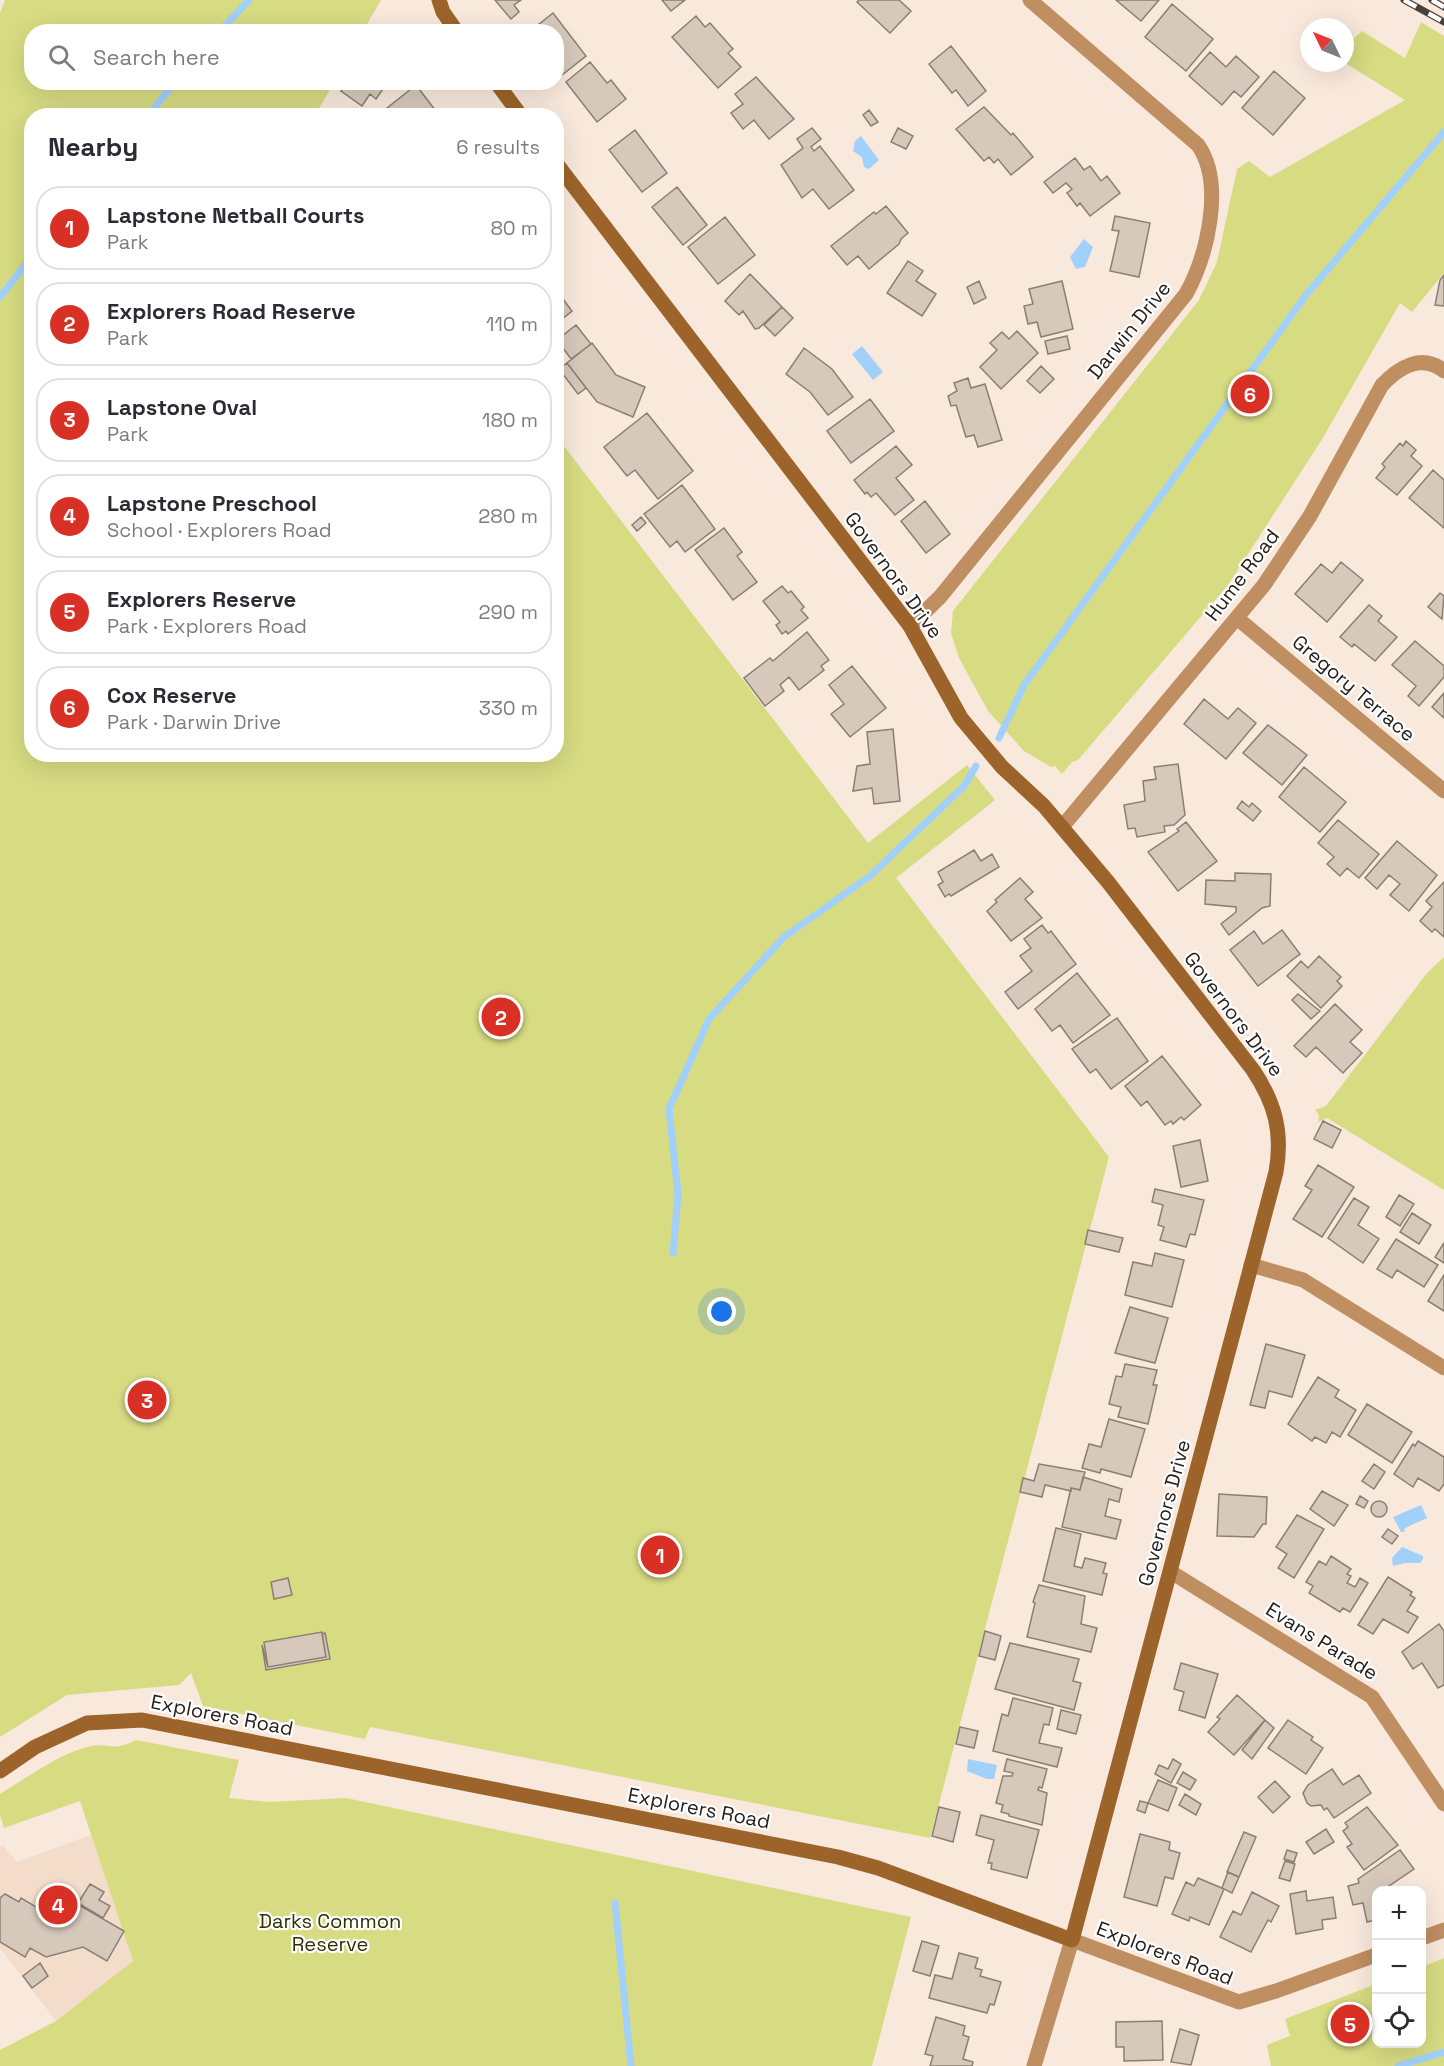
<!DOCTYPE html>
<html lang="en">
<head>
<meta charset="utf-8">
<style>
	:root { --surface:#fff; --page:#f2f2f3; --text:#2b2b33; --muted:#7c7c81; --line:#e1e1e2; --accent:#d93025 }
	body { margin:0; font-family:"Space Grotesk",sans-serif; background:var(--page); color:var(--text) }
	.controls { position:absolute; right:18px; bottom:18px; display:grid; overflow:hidden; border-radius:12px; box-shadow:0 6px 24px #0002 }
	.controls button { width:54px; height:54px; display:grid; place-items:center; padding:0; border:0; border-bottom:2px solid var(--line); background:var(--surface); color:var(--text); font:30px sans-serif }
	.compass { position:absolute; left:1300px; top:18px; width:54px; height:54px; border-radius:50%; background:var(--surface); box-shadow:0 6px 24px #0002; rotate:313deg }
	.you { position:absolute; left:722px; top:1312px; width:21px; height:21px; margin:-15px; border:4px solid #fff; border-radius:50%; background:#1a73e8; box-shadow:0 0 0 9px #1a73e833 }
	.badge { display:grid; place-items:center; width:39px; height:39px; border-radius:50%; background:var(--accent); color:#fff; font-size:20px; font-weight:700 }
	.pin { position:absolute; translate:-50% -50%; border:3px solid #fff; box-shadow:0 2px 6px #0006 }
	.list { margin:0; padding:0; list-style:none }
	h2 { display:flex; justify-content:space-between; align-items:center; height:78px; margin:0; padding:0 24px; font-size:26px }
	h2 small { font-size:20px; font-weight:400; color:var(--muted) }
	.list li { display:grid; grid-template-columns:39px 1fr auto; gap:18px; align-items:center; box-sizing:border-box; height:84px; margin:0 12px 12px; padding:0 12px; border:2px solid var(--line); border-radius:24px }
	.list b { display:block; font-size:22px; white-space:nowrap }
	.list p { margin:0; font-size:20px; white-space:nowrap; color:var(--muted) }
	.list em { font-size:20px; font-style:normal; color:var(--muted) }
	.icon { flex:none; width:33px; height:33px; fill:none; stroke:currentColor; stroke-width:2; stroke-linecap:round; stroke-linejoin:round }
	.map { position:relative; flex:none; width:1444px; height:2066px; overflow:hidden }
	.search { position:absolute; background:var(--surface); box-shadow:0 6px 24px #0002; left:24px; top:24px; width:540px; height:66px; display:flex; align-items:center; gap:15px; box-sizing:border-box; padding:0 21px; border-radius:24px; color:var(--muted); font-size:22px }
	.panel { position:absolute; background:var(--surface); box-shadow:0 6px 24px #0002; left:24px; top:108px; width:540px; height:654px; border-radius:24px }
	.map>svg:first-child { display:block }
	.built { fill:#f3dcca }
	.green { fill:#d7db82 }
	.water { fill:#a1d0fa }
	.lines { fill:none; stroke-linecap:round; stroke-linejoin:round }
	.stream { stroke:#a1d0fa; stroke-width:7 }
	.building { fill:#d6c9bb; stroke:#8b7f72; stroke-width:1.5 }
	.street { stroke:#bf8e61; stroke-width:15 }
	.secondary { stroke:#9c642a; stroke-width:15 }
	.rail-casing { stroke:#48403b; stroke-width:7 }
	.rail { stroke:#fff; stroke-width:4.5; stroke-dasharray:14; stroke-linecap:butt }
	.labels { text-anchor:middle; dominant-baseline:central; stroke-width:4.5; stroke-linejoin:round; paint-order:stroke }
	.street-label { font-size:20px; fill:#26201c; stroke:#fff }
	.park-label { font-size:20px; fill:#2f2f02; stroke:#fff }
</style>
</head>
<body>
<div class="map">
<svg width="1444" height="2066" viewBox="0 0 1444 2066">
	<rect width="100%" height="100%" fill="#f9e9dc"/>
	<!-- built -->
	<path class="built" d="M93 1834 133 1961 56 2021 0 1948V1847L3 1845 17 1862Z"/>
	<!-- green -->
	<path class="green" d="M5 0H381L363 31 32 32V82L334 83 315 115 32 116V754H556L557 437 868 843 967 765 995 800 896 878 1109 1157 930 1838 370 1727 365 1739 203 1706 191 1673 179 1685 67 1695 0 1737V13Z
		M1421 22 1444 36V273L1412 312 1400 303 1321 441 1228 585 1078 760 1072 762 1062 774 1055 766 1051 767 1024 751 988 711 959 658 951 633 953 611 1199 300 1217 262 1237 169 1249 161 1270 177 1405 100 1345 63V47L1362 31 1405 58Z
		M1444 957V1190L1327 1118 1318 1122 1319 1115 1315 1110 1326 1106 1427 973Z
		M136 1740 239 1760 229 1798 269 1802 346 1798 911 1917 872 2066H0V2050L56 2021 133 1961 80 1801 4 1828 0 1815V1794C26 1778 62 1752 91 1746 111 1743 112 1752 136 1740Z
		M1444 1958V2066H1271L1267 2045 1290 2036 1285 2019 1376 1984V2044H1422V1967Z"/>
	<!-- water -->
	<path class="water" d="M861 136 879 160 869 169 864 167 862 157 853 151 855 141Z
		M1084 239 1093 247 1085 267 1076 269 1070 257Z
		M862 346 883 372 873 380 852 354Z
		M1421 1505 1427 1518 1405 1528 1404 1532H1401L1393 1517Z
		M1402 1547 1423 1556V1559L1420 1563H1405L1393 1566 1392 1558Z
		M968 1759 997 1765 994 1779H987L967 1771Z"/>
	<g class="lines">
		<!-- stream -->
		<path class="stream" d="M219 32 249 0
			M148 116 175 82
			M0 297 32 256
			M999 738 1024 685 1306 295 1444 132
			M673 1253 678 1194 669 1109 709 1019 784 937 870 876 964 786 976 766
			M615 1903 631 2066
			M1398 2066 1444 2052"/>
	</g>
	<!-- building -->
	<path class="building" d="M495 0H521L514 5 519 12 511 19Z
		M662 0H685L671 11Z
		M859 0H899L911 11 890 33 857 2Z
		M1116 0H1159L1141 21Z
		M1172 4 1213 39 1186 71 1145 37Z
		M553 13 586 56 562 75 556 68V32H529Z
		M696 16 705 27 710 23 733 49 728 53 741 67 718 88 672 37Z
		M951 46 986 91 968 106 956 90 952 93 929 64Z
		M1210 52 1226 67 1236 56 1259 77 1241 97 1234 91 1222 105 1189 76Z
		M590 62 607 83 611 80 626 99 597 122 566 82Z
		M1274 71 1305 98 1273 135 1242 108Z
		M756 77 794 119 769 139 754 120 743 129 731 113 743 104 735 94Z
		M347 82H388L376 99 370 94 362 106 341 91Z
		M416 85 439 115 377 116Z
		M984 107 1011 135 1013 133 1033 157 1011 175 998 159 994 163 989 157 984 161 956 129Z
		M869 110 878 122 871 126 863 115Z
		M812 128 821 139 811 147 814 151 820 146 854 190 829 209 813 189 802 198 781 165 803 148 797 139Z
		M898 128 913 136 906 149 891 142Z
		M635 130 667 173 642 192 609 150Z
		M1075 158 1084 170 1090 166 1101 181 1107 176 1120 193 1090 216 1080 203 1077 206 1067 193 1072 189 1066 183 1053 193 1044 182Z
		M677 187 707 225 683 245 652 207Z
		M886 206 908 233 901 239 899 244 869 269 858 256 847 265 831 246 874 212 876 214Z
		M1115 216 1150 223 1139 277 1110 271 1119 231 1112 230Z
		M725 217 755 255 718 284 688 247Z
		M908 261 923 271 916 281 936 294 922 316 887 293Z
		M750 274 782 307 759 328 755 329 743 311 739 315 725 301Z
		M1444 275V306L1435 305 1440 280Z
		M556 279 562 280 560 295 572 311 556 324Z
		M979 281 986 298 974 304 967 287Z
		M1062 281 1073 329 1041 337 1037 322 1028 324 1024 306 1033 304 1029 289Z
		M782 307 793 318 775 336 764 325Z
		M576 325 591 344 571 359 557 340Z
		M1017 331 1038 353 1001 389 980 367 997 350 990 343 1002 332 1009 339Z
		M1067 336 1070 349 1048 354 1045 341Z
		M592 343 616 375 645 387 633 417 597 402 567 363Z
		M804 348 832 369 853 397 828 415 810 392 786 374Z
		M567 363 586 388 578 394 559 369Z
		M1041 366 1054 379 1040 393 1027 381Z
		M968 378 971 388 985 384 1002 440 978 447 974 435 966 437 956 405 951 406 948 396 957 391 954 383Z
		M870 399 894 431 851 463 827 431Z
		M647 413 693 471 658 499 635 470 627 476 604 447Z
		M1406 441 1416 450 1411 456 1422 466 1397 495 1376 478 1385 467 1382 464 1400 443 1403 446Z
		M896 446 912 465 896 478 914 500 895 515 876 493 871 497 867 492 865 494 854 480Z
		M1433 470 1444 480V528L1409 498Z
		M682 485 715 529 685 552 677 541 670 547 644 514Z
		M925 501 950 534 926 553 901 521Z
		M641 517 646 523 637 531 632 525Z
		M724 528 742 552 737 556 757 582 733 600 695 550Z
		M1341 562 1363 580 1327 622 1295 594 1321 564 1332 573Z
		M782 586 788 593 791 591 804 607 801 610 808 618 788 634 786 631 782 634 776 625 780 622 763 601Z
		M1440 593 1444 596 1442 619 1428 607Z
		M1369 605 1382 616 1378 621 1397 637 1375 661 1354 644 1352 647 1340 637Z
		M807 632 829 660 821 666 824 670 799 690 789 677 780 685 784 691 765 706 744 678 770 658 773 661Z
		M1415 641 1444 666V677L1419 706 1408 696 1416 686 1392 665Z
		M852 666 886 708 850 737 831 714 844 704 829 685Z
		M1444 693V718L1432 707Z
		M1204 699 1228 719 1238 708 1256 723 1226 759 1184 724Z
		M1268 725 1307 755 1282 785 1243 753Z
		M893 729 900 801 874 804 872 788 853 791 857 766 870 764 867 732Z
		M1178 764 1185 815 1174 825 1164 826 1165 832 1137 837 1135 828 1128 829 1124 805 1145 801 1143 781 1156 779 1154 767Z
		M1304 767 1346 802 1320 832 1279 797Z
		M1242 801 1249 807 1252 803 1261 811 1253 821 1237 808Z
		M1338 820 1379 854 1359 878 1347 868 1340 876 1327 864 1334 857 1318 843Z
		M1186 822 1217 861 1178 891 1148 852 1179 831 1177 829Z
		M1397 841 1437 875 1409 911 1390 895 1400 884 1389 875 1377 889 1365 878Z
		M974 850 981 861 992 854 999 867 951 896 949 894 945 897 938 885 943 882 938 872Z
		M1235 873 1271 874 1270 906 1262 908 1229 935 1221 924 1236 912V907L1205 904 1206 880 1235 881Z
		M1020 878 1033 892 1025 899 1042 918 1011 941 987 911 997 902 995 900Z
		M1444 882V937L1435 929 1432 932 1420 921 1432 907 1426 901Z
		M1042 925 1048 933 1051 931 1076 964 1018 1009 1005 992 1032 971 1020 956 1031 948 1024 939Z
		M1282 930 1300 954 1258 986 1230 950 1254 931 1263 944Z
		M1319 956 1341 977 1337 981 1342 986 1321 1008 1287 976 1301 961 1308 968Z
		M1077 973 1110 1015 1073 1043 1060 1025 1052 1031 1035 1009Z
		M1298 994 1320 1011 1311 1019 1292 1000Z
		M1335 1004 1362 1030 1350 1042 1362 1053 1343 1073 1316 1047 1306 1057 1294 1046Z
		M1117 1018 1148 1061 1111 1089 1096 1069 1090 1073 1072 1049Z
		M1162 1056 1201 1105 1184 1120 1181 1117 1173 1124 1171 1121 1165 1125 1147 1101 1141 1106 1125 1086Z
		M1323 1121 1341 1130 1332 1148 1314 1139Z
		M1200 1140 1208 1181 1181 1187 1173 1146Z
		M1318 1165 1354 1187 1322 1237 1293 1219 1312 1190 1305 1186Z
		M1155 1189 1204 1200 1195 1235 1190 1234 1186 1247 1160 1240 1164 1227 1158 1225 1163 1205 1152 1202Z
		M1399 1195 1414 1204 1400 1226 1386 1217Z
		M1354 1198 1369 1207 1358 1225 1379 1239 1363 1263 1328 1238Z
		M1412 1213 1431 1225 1419 1244 1400 1232Z
		M1088 1230 1123 1238 1119 1252 1085 1244Z
		M1396 1239 1438 1265 1424 1287 1397 1270 1392 1278 1377 1269Z
		M1444 1243V1263L1435 1257Z
		M1155 1253 1184 1260 1172 1307 1125 1295 1133 1262 1152 1266Z
		M1444 1275V1311L1428 1301Z
		M1130 1307 1168 1318 1155 1363 1115 1353Z
		M1266 1344 1305 1355 1292 1397 1269 1391 1265 1408 1250 1405Z
		M1125 1364 1157 1370 1153 1385H1157L1148 1424 1118 1417 1121 1407 1109 1404 1116 1376 1122 1377Z
		M1318 1377 1339 1390 1335 1397 1356 1410 1340 1437 1332 1432 1326 1443 1315 1437 1312 1441 1288 1424Z
		M1367 1404 1412 1432 1392 1463 1348 1435Z
		M1109 1419 1145 1429 1131 1477 1101 1469 1100 1473 1082 1468 1089 1444 1101 1447Z
		M1418 1441 1444 1457V1484L1439 1491 1418 1478 1413 1487 1394 1474 1413 1444 1415 1446Z
		M1039 1464 1085 1472 1080 1490 1071 1488V1491L1045 1485 1042 1497 1020 1492 1023 1478 1034 1481Z
		M1374 1464 1385 1472 1374 1489 1362 1481Z
		M1083 1477 1122 1489 1119 1502 1109 1499 1105 1516 1121 1520 1116 1539 1062 1527 1071 1488 1080 1490Z
		M1322 1491 1348 1505 1334 1526 1310 1509Z
		M1219 1494 1267 1497 1266 1524H1263L1254 1537 1217 1536Z
		M1360 1496 1368 1501 1364 1508 1356 1504Z
		M1371 1509a8 8 0 1 1 16 0a8 8 0 1 1-16 0Z
		M1297 1515 1324 1529 1294 1578 1278 1568 1287 1554 1276 1547Z
		M1056 1528 1081 1534 1074 1566 1082 1568 1085 1558 1106 1563 1103 1573 1107 1574 1102 1595 1043 1581Z
		M1388 1529 1398 1536 1392 1544 1382 1537Z
		M1331 1556 1351 1569 1347 1574 1351 1576 1347 1583 1355 1587 1360 1578 1368 1583 1350 1612 1343 1608 1340 1612 1309 1593 1313 1586 1306 1582 1319 1561 1326 1565Z
		M1388 1577 1412 1592 1410 1595 1415 1598 1407 1611 1418 1617 1408 1633 1383 1619 1373 1634 1358 1625Z
		M288 1578 292 1595 274 1599 271 1582Z
		M1039 1585 1085 1596 1081 1624 1097 1628 1091 1652 1027 1637 1035 1603 1033 1602Z
		M1439 1624 1444 1631V1685L1438 1688 1422 1663 1413 1669 1402 1652Z
		M985 1631 1001 1636 995 1660 979 1656Z
		M322 1632 326 1657 268 1667 264 1642Z
		M325 1633 330 1659 266 1670 262 1645 268 1667 326 1657 322 1634Z
		M1010 1643 1079 1659 1073 1681 1081 1683 1074 1710 995 1689Z
		M1181 1663 1218 1674 1205 1718 1179 1710 1184 1692 1174 1689Z
		M1237 1695 1265 1720 1234 1755 1208 1732 1220 1719 1217 1717Z
		M1013 1698 1053 1708 1049 1725 1044 1724 1039 1743 1062 1748 1057 1767 993 1751 1002 1714 1008 1716Z
		M1061 1710 1081 1715 1076 1734 1057 1729Z
		M1265 1720 1274 1728 1252 1759 1242 1750Z
		M1288 1720 1313 1737 1311 1740 1323 1748 1306 1774 1268 1748Z
		M960 1727 978 1731 974 1748 956 1744Z
		M1007 1759 1047 1769 1042 1788 1039 1787 1038 1790 1047 1793 1042 1825 1009 1816V1814L1001 1812 1003 1805 996 1803 1003 1776H1012L1013 1773 1004 1771Z
		M1173 1759 1181 1764 1171 1783 1155 1774 1159 1765 1168 1769Z
		M1332 1769 1343 1785 1359 1775 1371 1793 1334 1818 1327 1808 1324 1810 1321 1805 1311 1806 1307 1803 1303 1793 1308 1785Z
		M1183 1772 1196 1780 1190 1790 1177 1783Z
		M1158 1780 1177 1788 1168 1811 1148 1803Z
		M1275 1781 1290 1797 1273 1813 1258 1797Z
		M1185 1794 1201 1804 1196 1815 1179 1805Z
		M1140 1801 1148 1803 1145 1813 1137 1810Z
		M939 1807 960 1812 953 1842 932 1836Z
		M1367 1807 1398 1845 1364 1870 1347 1847 1352 1844 1343 1831 1348 1827 1345 1823Z
		M981 1815 1039 1830 1027 1878 991 1869 992 1863H988L994 1840 976 1835Z
		M1326 1829 1334 1842 1314 1854 1306 1842Z
		M1244 1832 1256 1837 1239 1877 1227 1872Z
		M1140 1834 1170 1842 1169 1850 1180 1853 1173 1879 1165 1877 1157 1906 1124 1897Z
		M1287 1850 1297 1853 1294 1862 1284 1859Z
		M1400 1850 1414 1869 1383 1890H1376V1920L1367 1922 1363 1903 1353 1905 1348 1886 1359 1883 1358 1879Z
		M1285 1861 1295 1864 1290 1881 1279 1878Z
		M1228 1872 1239 1877 1232 1893 1222 1888Z
		M1198 1878 1224 1889 1209 1925 1190 1917 1189 1921 1172 1914 1186 1882 1194 1886Z
		M90 1884 104 1892 99 1900 110 1906 103 1918 78 1903Z
		M1306 1891 1307 1901 1333 1897 1336 1918 1322 1920 1323 1929 1296 1934 1290 1894Z
		M1252 1892 1279 1906 1271 1922 1268 1920 1251 1952 1220 1937 1233 1911 1241 1915Z
		M5 1894 19 1902 21 1898 43 1911 62 1906 65 1902 70 1905 72 1901 124 1931 107 1961 83 1947 46 1957 30 1948 25 1957 0 1942V1898Z
		M922 1941 939 1946 930 1976 913 1971Z
		M959 1953 978 1958 975 1968 982 1970 980 1976 1001 1982 994 2005 990 2004 987 2013 929 1998 935 1975 952 1979Z
		M40 1963 48 1976 32 1988 23 1976Z
		M936 2017 965 2026 963 2035 969 2037 963 2059 973 2062 972 2066H930L933 2056 925 2054Z
		M1162 2021 1163 2060 1124 2061V2047H1116V2022Z
		M1180 2029 1199 2035 1191 2065 1171 2062Z"/>
	<g class="lines">
		<!-- street -->
		<path class="street" d="M1237 618 1444 791
			M910 626 940 597 1186 294C1207 256 1225 184 1198 145L1030 0
			M1062 827 1264 585 1310 516 1382 385C1399 367 1422 353 1444 371
			M1251 1265 1303 1280 1444 1368
			M1171 1572 1372 1697 1444 1804
			M1422 1938 1444 1930
			M1034 2066 1072 1940 1239 2002 1276 1991 1376 1955"/>
		<!-- secondary -->
		<path class="secondary" d="M439 0 443 12 457 32
			M496 82 521 116
			M0 1771 35 1747 87 1723 142 1720 838 1857 878 1868 1072 1940 1276 1172C1283 1132 1275 1103 1253 1070L1108 882 1044 806 1002 767 961 718 910 626 556 163"/>
		<defs>
			<path id="rail" d="M1404 0 1444 22
				M1432 0 1444 7"/>
		</defs>
		<!-- rail casing -->
		<use href="#rail" class="rail-casing"/>
		<!-- rail -->
		<use href="#rail" class="rail"/>
	</g>
	<g class="labels">
		<!-- street labels -->
		<g class="street-label">
			<text transform="translate(1129 330) rotate(-51)">Darwin Drive</text>
			<text transform="translate(894 575) rotate(54)">Governors Drive</text>
			<text transform="translate(1242 575) rotate(-53)">Hume Road</text>
			<text transform="translate(1354 688) rotate(40)">Gregory Terrace</text>
			<text transform="translate(1234 1014) rotate(53)">Governors Drive</text>
			<text transform="translate(1164 1513) rotate(-75)">Governors Drive</text>
			<text transform="translate(1322 1641) rotate(32)">Evans Parade</text>
			<text transform="translate(222 1715) rotate(11)">Explorers Road</text>
			<text transform="translate(699 1808) rotate(11)">Explorers Road</text>
			<text transform="translate(1165 1953) rotate(21)">Explorers Road</text>
		</g>
		<!-- park labels -->
		<g class="park-label">
			<text x="330" y="1921">Darks Common<tspan x="330" dy="23">Reserve</tspan></text>
		</g>
	</g>
</svg>
<div class="controls">
<button>+</button>
<button>−</button>
<button><svg class="icon" aria-label="locate" viewBox="0 0 24 24"><circle cx="12" cy="12" r="6"/><path d="M12 2v4M12 18v4M2 12h4M18 12h4"/></svg></button>
</div>
<svg class="compass" viewBox="-18 -18 36 36"><path d="M0-13l5 13h-10z" fill="#e53935"/><path d="M0 13l5-13h-10z" fill="#7c7c81"/></svg>
<div class="you"></div>
<div class="pin badge" style="left:660px;top:1555px">1</div>
<div class="pin badge" style="left:501px;top:1017px">2</div>
<div class="pin badge" style="left:147px;top:1400px">3</div>
<div class="pin badge" style="left:58px;top:1905px">4</div>
<div class="pin badge" style="left:1350px;top:2024px">5</div>
<div class="pin badge" style="left:1250px;top:394px">6</div>
<div class="search"><svg class="icon" aria-label="search" viewBox="0 0 24 24"><circle cx="10" cy="10" r="6"/><path d="M15 15l6 6"/></svg>Search here</div>
<section class="panel">
<h2>Nearby<small>6 results</small></h2>
<ul class="list">
<li><span class="badge">1</span><div><b>Lapstone Netball Courts</b><p>Park</p></div><em>80 m</em></li>
<li><span class="badge">2</span><div><b>Explorers Road Reserve</b><p>Park</p></div><em>110 m</em></li>
<li><span class="badge">3</span><div><b>Lapstone Oval</b><p>Park</p></div><em>180 m</em></li>
<li><span class="badge">4</span><div><b>Lapstone Preschool</b><p>School · Explorers Road</p></div><em>280 m</em></li>
<li><span class="badge">5</span><div><b>Explorers Reserve</b><p>Park · Explorers Road</p></div><em>290 m</em></li>
<li><span class="badge">6</span><div><b>Cox Reserve</b><p>Park · Darwin Drive</p></div><em>330 m</em></li>
</ul>
</section>
</div>
</body>
</html>
